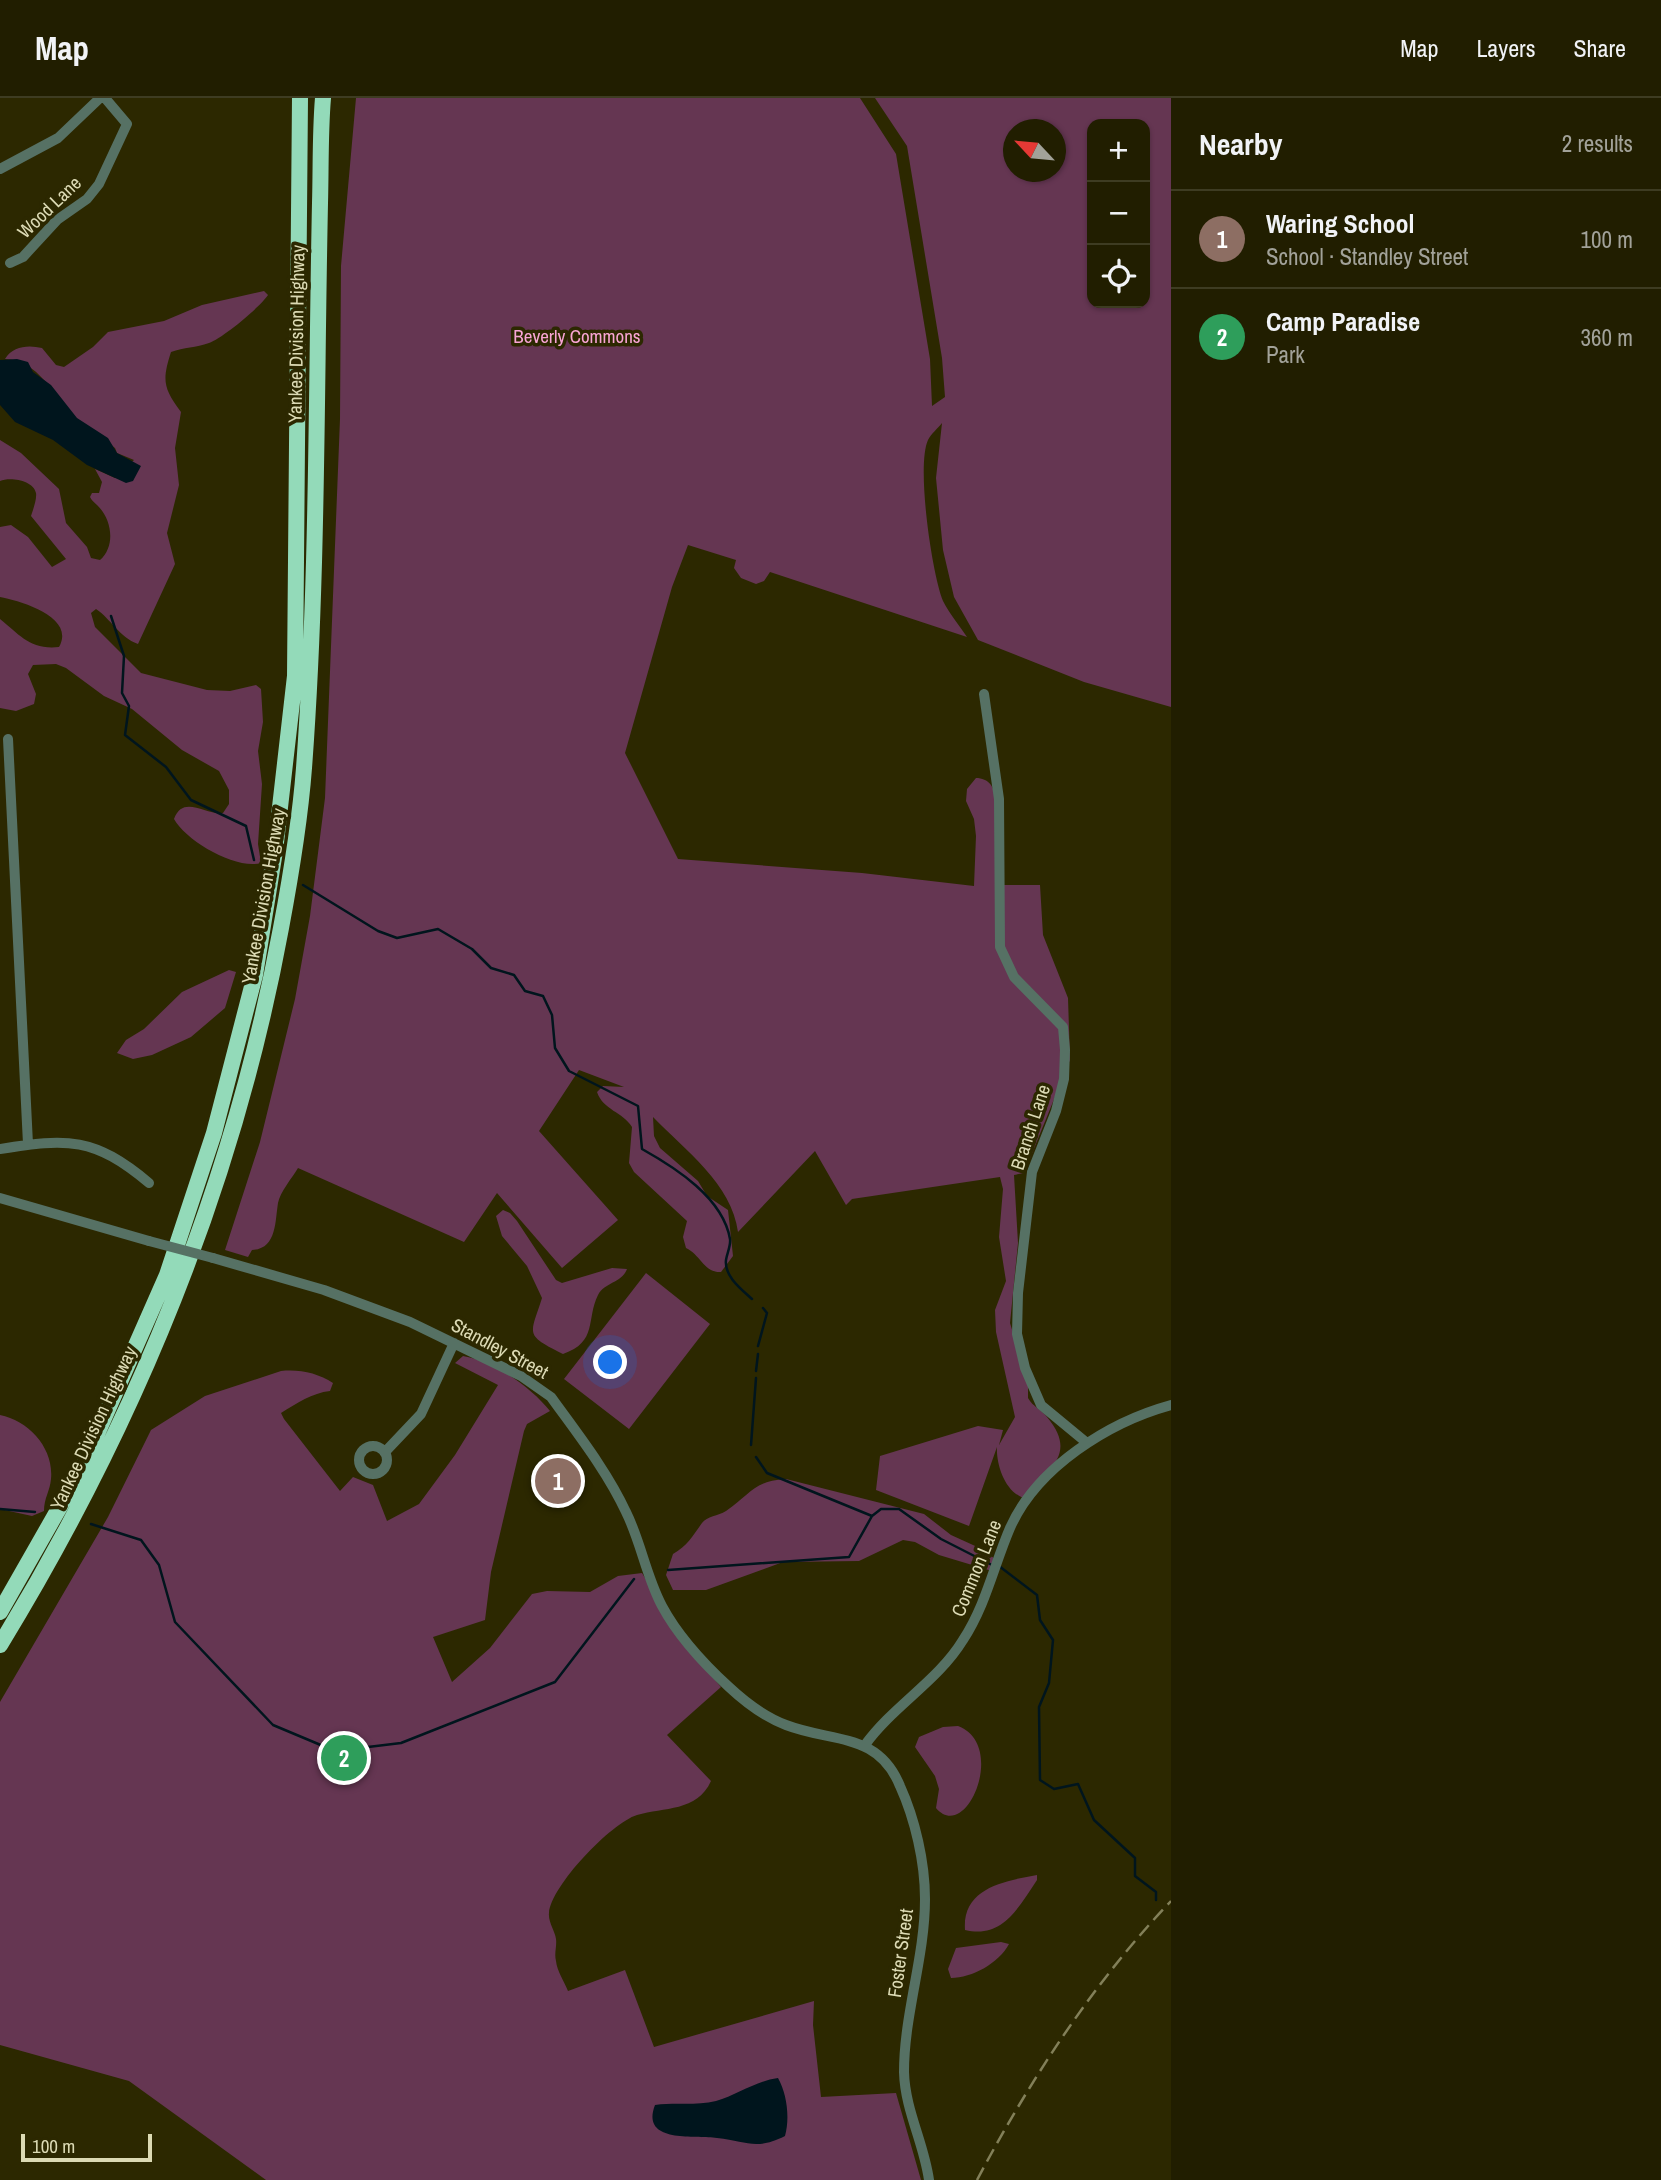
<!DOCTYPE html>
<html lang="en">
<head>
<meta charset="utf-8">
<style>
	:root { --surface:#211e00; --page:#2d2b0f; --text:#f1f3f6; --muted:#a2a299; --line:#3e3c22; --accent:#8c9099 }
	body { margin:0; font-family:"Archivo Narrow",sans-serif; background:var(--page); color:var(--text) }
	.controls { position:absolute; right:21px; top:21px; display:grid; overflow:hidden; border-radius:14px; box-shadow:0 2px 5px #0004 }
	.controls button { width:63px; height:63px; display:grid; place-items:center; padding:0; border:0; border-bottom:2px solid var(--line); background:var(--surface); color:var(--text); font:35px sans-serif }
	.compass { position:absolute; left:1003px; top:21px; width:63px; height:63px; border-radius:50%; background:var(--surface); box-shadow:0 2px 5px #0004; rotate:296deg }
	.scale { position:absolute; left:21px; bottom:18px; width:131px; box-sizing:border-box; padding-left:7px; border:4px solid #dcdab4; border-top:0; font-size:19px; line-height:24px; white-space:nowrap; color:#dcdab4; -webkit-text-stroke:5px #2c2800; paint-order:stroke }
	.you { position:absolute; left:611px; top:1265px; width:24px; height:24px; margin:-18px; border:5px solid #fff; border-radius:50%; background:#1a73e8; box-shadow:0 0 0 10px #1a73e833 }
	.badge { display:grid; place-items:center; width:46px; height:46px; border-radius:50%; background:var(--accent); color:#fff; font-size:23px; font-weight:700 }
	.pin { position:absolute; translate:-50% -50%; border:4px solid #fff; box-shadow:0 2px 7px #0006 }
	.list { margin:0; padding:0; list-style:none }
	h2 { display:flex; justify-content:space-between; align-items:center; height:91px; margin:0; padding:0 28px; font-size:30px }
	h2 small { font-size:23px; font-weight:400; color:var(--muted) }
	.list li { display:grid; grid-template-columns:46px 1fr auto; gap:21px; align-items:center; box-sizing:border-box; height:98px; padding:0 28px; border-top:2px solid var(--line) }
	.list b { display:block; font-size:26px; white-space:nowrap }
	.list p { margin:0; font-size:23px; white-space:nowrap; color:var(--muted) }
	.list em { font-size:23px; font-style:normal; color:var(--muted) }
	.icon { flex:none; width:38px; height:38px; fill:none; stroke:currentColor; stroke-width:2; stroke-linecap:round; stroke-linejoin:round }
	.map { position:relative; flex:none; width:1171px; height:2082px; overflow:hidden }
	header { display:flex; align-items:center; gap:42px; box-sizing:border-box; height:98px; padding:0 35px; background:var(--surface); border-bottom:2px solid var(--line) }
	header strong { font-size:33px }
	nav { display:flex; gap:38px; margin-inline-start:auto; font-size:24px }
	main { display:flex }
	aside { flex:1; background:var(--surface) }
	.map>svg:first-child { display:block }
	.green { fill:#653652; fill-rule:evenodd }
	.water { fill:#00151d }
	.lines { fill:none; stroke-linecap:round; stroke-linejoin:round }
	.stream { stroke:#00151d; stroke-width:2.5 }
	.minor { stroke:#567164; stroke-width:10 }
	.highway { stroke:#93dab9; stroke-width:16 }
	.rail { stroke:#838059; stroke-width:2.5; stroke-dasharray:14 7; stroke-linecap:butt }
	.minor-bridge { stroke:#567164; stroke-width:10 }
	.labels { text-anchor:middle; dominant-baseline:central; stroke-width:7; stroke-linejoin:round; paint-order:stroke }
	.street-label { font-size:19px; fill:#dcdab4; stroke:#2c2800 }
	.park-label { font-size:19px; fill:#f9a5d5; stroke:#2c2800 }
</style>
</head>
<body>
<header>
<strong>Map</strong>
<nav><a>Map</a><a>Layers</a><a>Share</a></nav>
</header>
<main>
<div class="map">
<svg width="1171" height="2082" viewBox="0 0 1171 2082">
	<rect width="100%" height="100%" fill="#2c2800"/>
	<!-- green -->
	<path class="green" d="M356 0H860L896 56 930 261 932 308 945 299 942 260 907 48 875 0H1171V609L1084 584 978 542 954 499 943 452 936 380 942 325C938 330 931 336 928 342 916 368 932 476 943 503 949 515 959 527 967 539L770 474 764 483 756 486 741 480 734 470 736 462 688 447 672 489 625 655 678 761 862 775 974 788 976 738 974 721 966 703 967 691 976 680C982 680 987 682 991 687 1001 701 1001 767 1003 787H1040L1043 837 1068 900 1070 962 1024 1075 1014 1077 1018 1145 1010 1225 1028 1284V1300C1033 1309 1041 1311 1047 1319 1078 1356 1049 1371 1024 1400 1005 1394 996 1366 997 1349L969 1428 876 1392 880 1358 978 1328 1003 1332 999 1347 1015 1319 996 1234 995 1212 1006 1183 999 1139 1003 1091 1000 1079 852 1101 846 1107 815 1053 738 1134C732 1086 685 1052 653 1019L654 1038 660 1050 698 1083 707 1098 728 1112 733 1158 721 1174C704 1175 700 1156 686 1150L683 1139 687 1123 634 1074 629 1065 632 1029C623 1014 603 1012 597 994L603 988 624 989 579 972 539 1033 618 1122 562 1170 497 1095 464 1144 298 1070C292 1080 280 1094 278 1105 275 1123 277 1151 252 1152L248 1159 225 1152 260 1044 295 901 310 818 325 700 340 321 341 168ZM1092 26H1145V205H1092ZM1014 32H1056V74H1014Z
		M264 193 268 197C260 209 223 240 209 245 196 250 184 249 171 254 162 282 163 290 181 314L175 350 179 387 167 435 175 466 138 546C119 539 111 521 96 511L91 515 95 529 141 575 207 592 230 593 256 587 261 591 263 624 258 653 262 686 258 746 261 765C236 772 186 743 174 721 183 696 205 717 223 715L229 706V692L219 673 182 652 132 611 104 598 66 570 56 566 33 567 28 576 36 596 34 606 16 613 0 610V521C20 537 30 552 59 549 76 519 21 503 0 499V429L11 427 28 439 52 469 66 461 31 418C33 412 37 401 36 395 33 382 10 379 0 383V342L21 355 59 391 66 425 87 449 91 460 100 462C116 448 112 421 97 407 95 405 92 403 90 399L92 395H99L102 384 95 371 115 380 134 362 117 355 115 350C102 339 88 330 75 319 54 299 38 261 5 261 13 248 28 247 42 250L56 267 64 269 93 249 108 234 164 223 202 207Z
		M229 872 236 874 225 910 191 939 152 957 133 961 117 955 126 942 144 931 182 894Z
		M503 1112 510 1115 517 1123 556 1182 562 1185 612 1170 627 1171C622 1185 605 1184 598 1197 586 1221 598 1244 563 1256 524 1236 530 1238 542 1200L527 1168 502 1138 496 1118Z
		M646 1175 710 1226 629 1331 564 1281Z
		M463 1258C494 1263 531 1289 550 1313L527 1326 524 1333 491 1474 485 1522 433 1539 452 1584 490 1550 532 1496 547 1493 590 1494 618 1478 642 1475 689 1552 721 1589 667 1637 711 1683C697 1714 664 1709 637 1717 611 1725 551 1788 549 1815 548 1824 555 1833 556 1841 557 1848 554 1856 556 1863 557 1873 564 1883 568 1893L625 1872 654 1949 814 1903 813 1927 821 1999 896 1995 921 2082H266L129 1983 0 1947V1604L108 1419 151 1332 205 1298 281 1273C299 1271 318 1275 333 1285L330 1293C312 1295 297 1305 281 1315L284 1321 340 1393 353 1379 373 1387 387 1423 419 1406 455 1357 498 1287 455 1265Z
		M0 1317C29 1323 54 1350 51 1381 50 1393 44 1400 44 1413L32 1418 0 1411Z
		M786 1381 924 1416 951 1437 984 1452 996 1462 992 1473 939 1457 915 1444 903 1442 859 1463 783 1464 706 1492H673L666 1477 673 1456C688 1447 692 1439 702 1425 707 1418 718 1418 726 1413 751 1396 753 1383 786 1381Z
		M958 1628C1008 1647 966 1746 936 1710L939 1691 935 1678 915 1649 919 1639 943 1629Z
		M1037 1777V1782C1018 1810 1003 1841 965 1832 962 1790 1004 1783 1037 1777Z
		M1001 1844 1009 1846C999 1865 972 1880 951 1880L948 1871 956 1850Z"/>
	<!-- water -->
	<path class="water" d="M17 261 28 264 33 274 51 287 77 320 108 340 117 355 141 368 133 383 126 385 87 367 53 342 15 324 0 307V262Z
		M778 1980C787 1996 790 2020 785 2038 755 2053 747 2043 717 2040 695 2037 640 2046 655 2007 675 2004 696 2008 716 2003 737 1997 756 1983 778 1980Z"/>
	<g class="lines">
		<!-- stream -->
		<path class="stream" d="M111 518 124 558 122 595 129 608 125 637 166 669 191 702 246 728 254 762
			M303 787 378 833 397 840 438 831 472 851 491 870 514 877 525 893 543 898 552 917 555 950 569 973 638 1008 642 1051C676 1070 723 1100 730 1141 731 1148 727 1155 726 1162 724 1178 741 1191 752 1201
			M758 1248 767 1215 763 1210
			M756 1273 758 1256
			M751 1347 756 1280
			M756 1359 767 1375 872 1418
			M0 1411 35 1414
			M91 1426 141 1442 159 1467 175 1524 273 1627 335 1653 401 1645 555 1584 634 1481
			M999 1468 1037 1497 1040 1522 1053 1542 1049 1585 1039 1609 1040 1682 1054 1691 1078 1686 1094 1722 1135 1760V1778L1156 1794V1802
			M668 1472 849 1459 872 1418 881 1411H899L941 1441 992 1467"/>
		<!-- minor -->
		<path class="minor" d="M0 71 58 40 100 0
			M10 165 23 159 57 122 87 101 99 86 127 26 105 0
			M984 596 999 701 1000 849 1014 879 1063 929 1065 952 1064 981 1056 1013 1032 1074 1018 1195 1017 1236 1025 1270 1041 1307 1087 1345
			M8 641 28 1046
			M0 1051C68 1040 94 1039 149 1085
			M0 1100 149 1143
			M213 1160 324 1192 410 1224 521 1278 551 1299C577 1335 607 1373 626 1414 641 1444 646 1478 662 1508 678 1538 704 1566 729 1589 745 1604 765 1619 786 1627 833 1645 878 1634 900 1688 915 1721 925 1764 925 1801 925 1859 904 1916 904 1974 905 2012 924 2045 929 2082
			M359 1362a14 14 0 1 1 28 0a14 14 0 1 1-28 0Z
			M385 1354 421 1316 454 1245
			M865 1647C893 1608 938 1583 963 1542 986 1507 994 1467 1010 1430 1037 1369 1109 1324 1171 1307"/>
		<!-- highway -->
		<path class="highway" d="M0 1514 82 1370 167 1177 214 1035 255 877 275 753 295 578 300 0
			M0 1547C135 1326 234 1085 281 830 291 777 300 723 304 670 318 482 316 293 320 105 321 70 320 35 323 0"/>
		<!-- rail -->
		<path class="rail" d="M977 2082C1030 1982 1093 1885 1171 1803"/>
		<!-- minor-bridge -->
		<path class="minor-bridge" d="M149 1143 213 1160"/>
	</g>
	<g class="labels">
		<!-- street labels -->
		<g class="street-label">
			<text transform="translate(49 109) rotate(-44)">Wood Lane</text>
			<text transform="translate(296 236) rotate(-89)">Yankee Division Highway</text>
			<text transform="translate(263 798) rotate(-80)">Yankee Division Highway</text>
			<text transform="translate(1030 1029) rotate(-72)">Branch Lane</text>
			<text transform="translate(500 1250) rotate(28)">Standley Street</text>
			<text transform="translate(93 1330) rotate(-65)">Yankee Division Highway</text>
			<text transform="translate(976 1470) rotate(-68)">Common Lane</text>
			<text transform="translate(900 1855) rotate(-82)">Foster Street</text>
		</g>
		<!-- park labels -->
		<g class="park-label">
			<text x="577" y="238">Beverly Commons</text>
		</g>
	</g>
</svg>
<div class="controls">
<button>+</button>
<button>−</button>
<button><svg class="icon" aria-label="locate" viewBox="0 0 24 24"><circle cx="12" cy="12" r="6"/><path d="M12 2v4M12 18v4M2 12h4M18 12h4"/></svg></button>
</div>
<svg class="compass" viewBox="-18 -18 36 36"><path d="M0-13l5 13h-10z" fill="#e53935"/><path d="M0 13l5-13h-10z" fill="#a2a299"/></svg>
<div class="scale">100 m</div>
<div class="you"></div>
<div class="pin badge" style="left:558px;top:1383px;background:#8d6e63">1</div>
<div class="pin badge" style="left:344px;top:1660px;background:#2e9e5b">2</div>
</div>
<aside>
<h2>Nearby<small>2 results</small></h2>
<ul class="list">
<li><span class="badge" style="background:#8d6e63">1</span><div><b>Waring School</b><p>School · Standley Street</p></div><em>100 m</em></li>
<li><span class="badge" style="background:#2e9e5b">2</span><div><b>Camp Paradise</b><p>Park</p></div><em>360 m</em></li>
</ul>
</aside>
</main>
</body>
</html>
